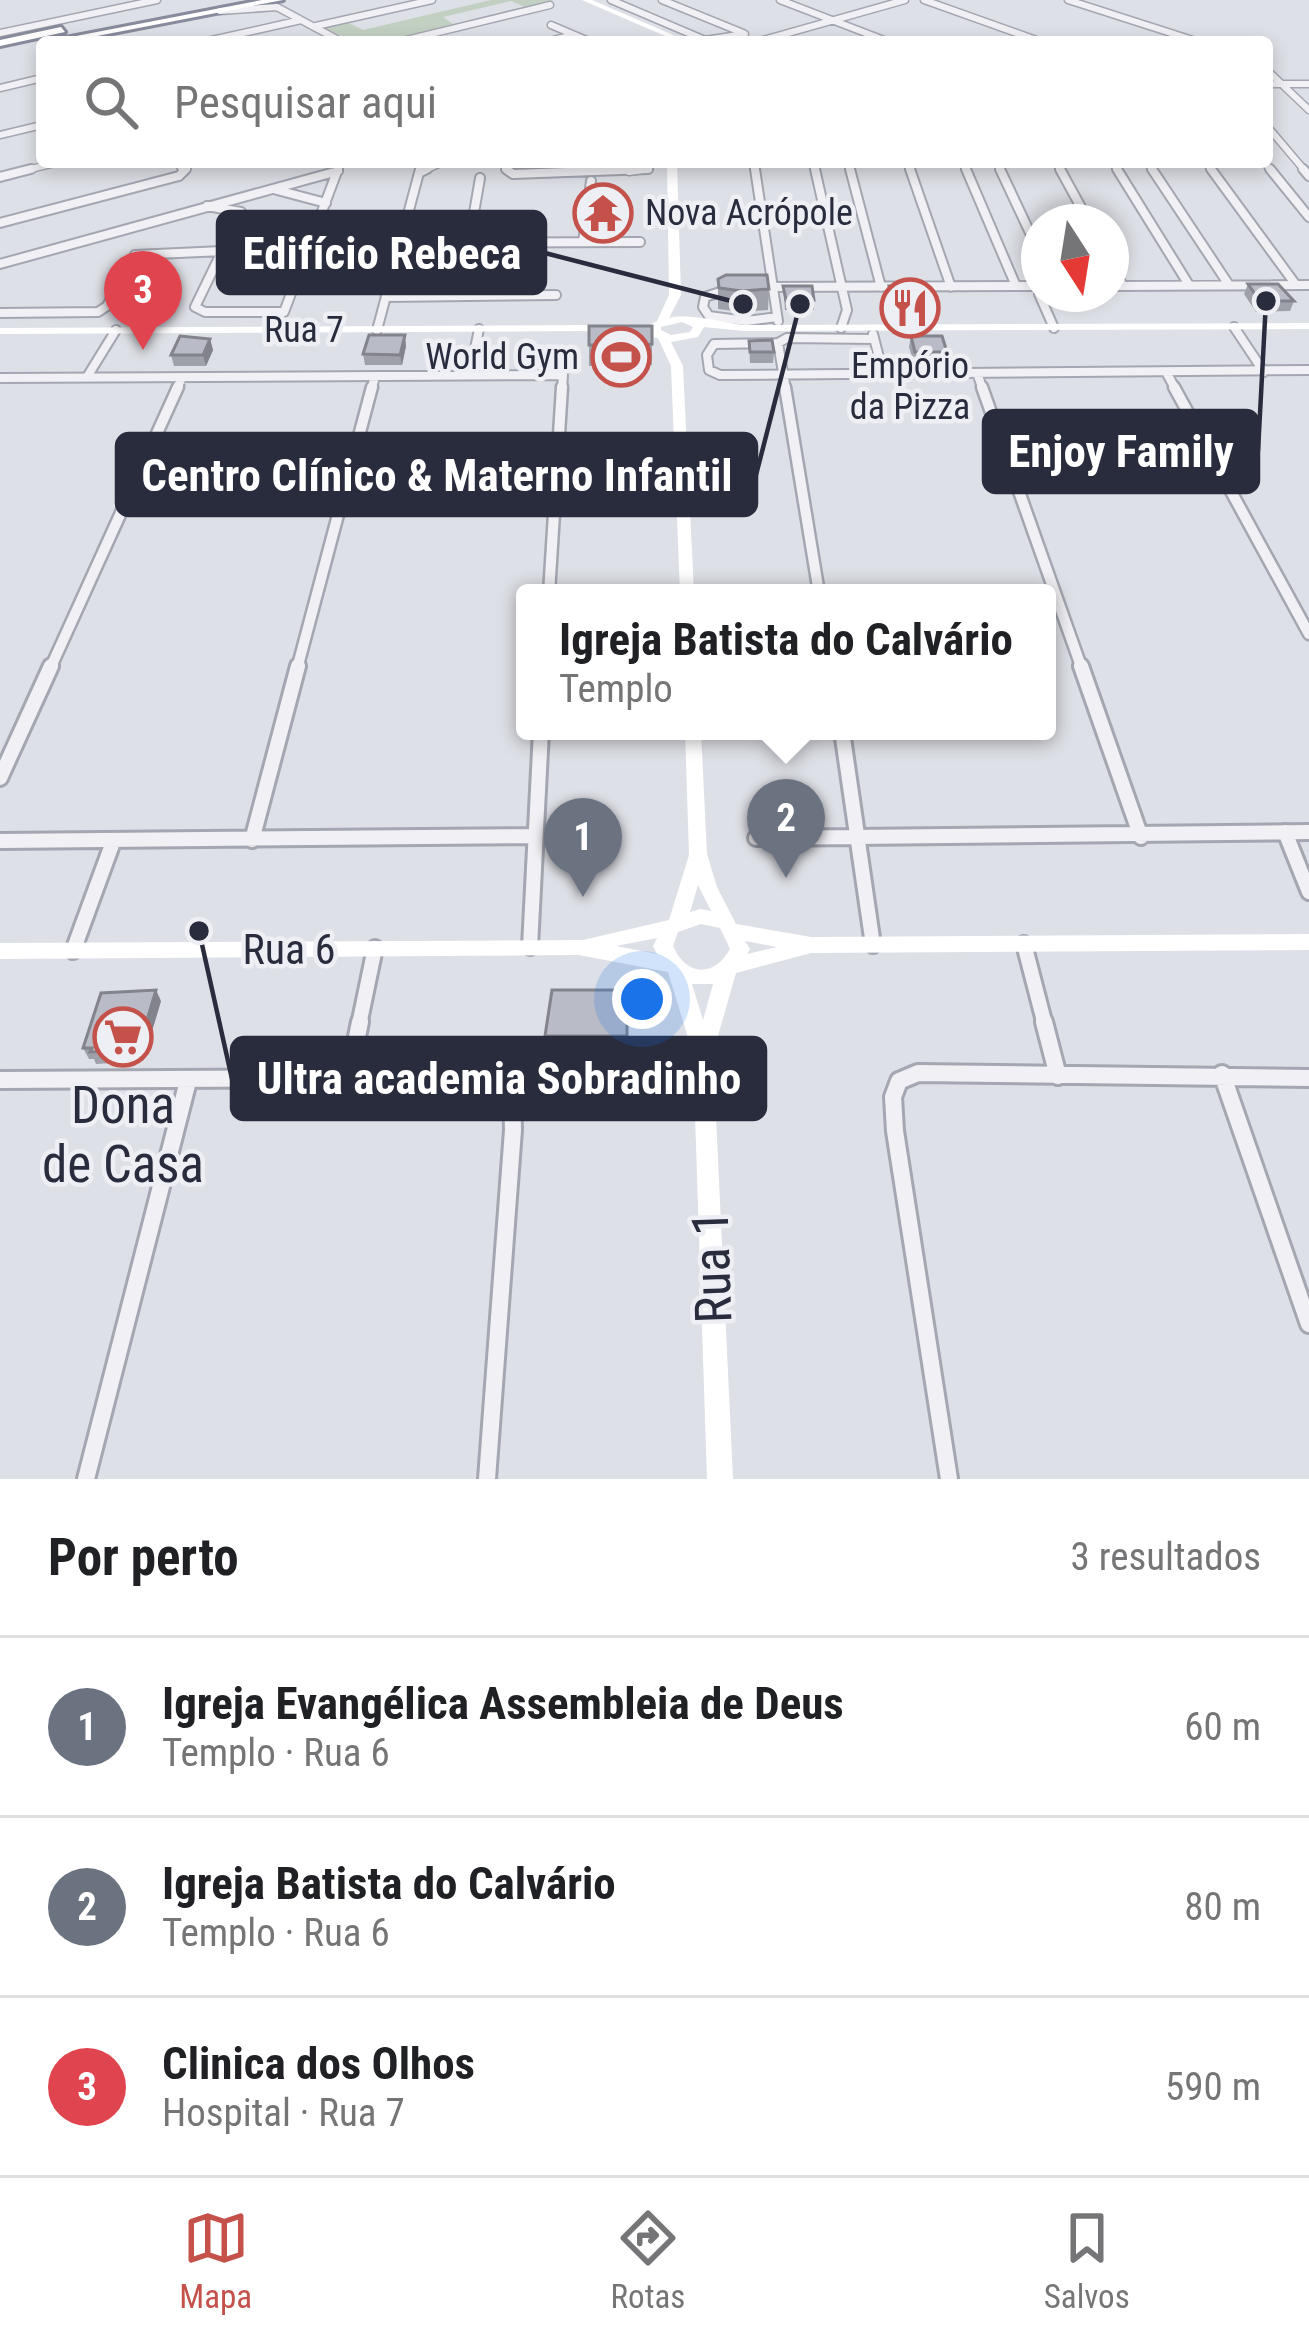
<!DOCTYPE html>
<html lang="pt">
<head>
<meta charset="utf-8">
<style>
	:root { --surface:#fff; --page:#f6f6f6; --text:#202124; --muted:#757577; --line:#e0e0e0; --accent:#c4524b }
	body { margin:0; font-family:"Roboto Condensed",sans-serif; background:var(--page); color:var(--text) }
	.compass { position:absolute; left:1021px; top:204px; width:108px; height:108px; border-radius:50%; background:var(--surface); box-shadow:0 6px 18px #0003; rotate:168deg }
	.you { position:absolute; left:642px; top:999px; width:42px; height:42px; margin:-30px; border:9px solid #fff; border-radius:50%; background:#1a73e8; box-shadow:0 0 0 18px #1a73e833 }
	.badge { display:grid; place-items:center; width:78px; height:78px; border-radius:50%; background:var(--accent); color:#fff; font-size:39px; font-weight:700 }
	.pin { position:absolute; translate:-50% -99px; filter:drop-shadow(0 3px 6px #0008) }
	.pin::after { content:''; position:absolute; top:63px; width:42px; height:36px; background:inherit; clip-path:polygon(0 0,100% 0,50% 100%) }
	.popup { position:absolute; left:516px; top:584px; width:540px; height:156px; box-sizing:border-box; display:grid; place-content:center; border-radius:12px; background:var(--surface); filter:drop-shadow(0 3px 9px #0005); font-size:39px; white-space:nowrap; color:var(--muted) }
	.popup b { font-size:45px; color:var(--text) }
	.popup::after { content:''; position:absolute; left:50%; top:100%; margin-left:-24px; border:24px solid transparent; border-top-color:var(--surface) }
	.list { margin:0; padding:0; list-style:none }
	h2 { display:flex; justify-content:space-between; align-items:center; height:156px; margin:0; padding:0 48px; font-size:51px }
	h2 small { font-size:39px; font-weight:400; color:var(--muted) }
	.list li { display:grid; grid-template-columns:78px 1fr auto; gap:36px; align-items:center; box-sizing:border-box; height:180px; padding:0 48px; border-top:3px solid var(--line) }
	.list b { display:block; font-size:45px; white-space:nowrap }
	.list p { margin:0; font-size:39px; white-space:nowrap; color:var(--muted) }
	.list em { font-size:39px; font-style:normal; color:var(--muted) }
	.icon { flex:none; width:66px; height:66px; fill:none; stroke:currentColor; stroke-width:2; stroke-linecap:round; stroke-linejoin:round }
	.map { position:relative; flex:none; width:1309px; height:1479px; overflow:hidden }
	.search { position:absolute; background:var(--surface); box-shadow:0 6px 18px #0003; left:36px; right:36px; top:36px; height:132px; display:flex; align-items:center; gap:30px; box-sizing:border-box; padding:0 42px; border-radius:12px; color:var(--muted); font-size:45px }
	.sheet { height:696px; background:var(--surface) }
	nav { display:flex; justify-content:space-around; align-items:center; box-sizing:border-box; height:168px; border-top:3px solid var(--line); background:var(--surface); font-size:33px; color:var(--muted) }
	nav a { display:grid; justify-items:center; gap:6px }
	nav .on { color:var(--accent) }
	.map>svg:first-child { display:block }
	.green { fill:#c1d0c0 }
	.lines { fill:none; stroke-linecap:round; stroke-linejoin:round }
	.street-far4-casing { stroke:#a4a6b1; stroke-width:9 }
	.street-far3-casing { stroke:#a4a6b1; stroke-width:12 }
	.street-far2-casing { stroke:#a4a6b1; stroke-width:15 }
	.street-far1-casing { stroke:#a4a6b1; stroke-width:20 }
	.street-casing { stroke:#a4a6b1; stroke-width:22 }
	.highway-casing { stroke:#878b9c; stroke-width:6 }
	.street-far4 { stroke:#f1f1f5; stroke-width:6 }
	.street-far3 { stroke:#f1f1f5; stroke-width:8 }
	.street-far2 { stroke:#f1f1f5; stroke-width:10 }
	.street-far1 { stroke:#f1f1f5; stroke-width:14 }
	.street { stroke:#f1f1f5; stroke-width:16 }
	.secondary { fill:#fff; fill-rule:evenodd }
	.highway { fill:#fff; fill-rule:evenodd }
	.wall { fill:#9fa1aa }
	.shaded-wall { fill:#82838b }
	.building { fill:#b9bbc6; stroke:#82838b; stroke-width:3 }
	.labels { text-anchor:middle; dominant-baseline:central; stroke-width:9; stroke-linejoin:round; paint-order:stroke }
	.far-poi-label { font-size:36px; fill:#292c3d; stroke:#eeeff5; text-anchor:start }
	.far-street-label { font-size:36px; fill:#292c3d; stroke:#eeeff5 }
	.street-label { font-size:42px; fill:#292c3d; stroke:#eeeff5 }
	.near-poi-label { font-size:51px; fill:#292c3d; stroke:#eeeff5 }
	.near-street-label { font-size:51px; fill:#292c3d; stroke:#eeeff5 }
	.leader { fill:none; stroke:#292c3d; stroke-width:4.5 }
	.callout-dot { fill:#292c3d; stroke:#eeeff5; stroke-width:4.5 }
	.callout { fill:#292c3d; stroke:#292c3d; stroke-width:4.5 }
	.callout-label { font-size:45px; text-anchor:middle; font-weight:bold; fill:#fff }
</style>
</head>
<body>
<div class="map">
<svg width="1309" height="1479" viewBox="0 0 1309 1479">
	<rect width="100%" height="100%" fill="#dee0e7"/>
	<!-- green -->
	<path class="green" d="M491 0H554L525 7 511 1 443 17 453 24C408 34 377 57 325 28L347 22 363 30Z"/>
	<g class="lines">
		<defs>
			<path id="street-far4" d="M611 0 705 40 745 34
				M662 0 743 33
				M780 0 889 42
				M924 0 1042 42
				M1068 0 1199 42
				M220 11 277 7 342 42
				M551 25 591 42
				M316 26 432 0
				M0 33 157 0
				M203 42 301 20
				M398 42 550 5
				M545 42 573 35
				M756 42 905 0
				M1267 70 1309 110
				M1267 84H1309
				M0 88 42 78
				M1267 126 1306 172
				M0 135 42 125
				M177 162 184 172
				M506 162 509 172
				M754 162 756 172
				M813 162 815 172
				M848 162 851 172
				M907 162 911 172
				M963 162 967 172
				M997 162 1002 172
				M1056 162 1062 172
				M1113 162 1119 172
				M1147 162 1154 172
				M1206 162 1213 172
				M1264 162 1272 172
				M19 172 59 162
				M337 172 341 162
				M419 172 422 162
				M421 172 443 162
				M629 172 649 169 650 162"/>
			<path id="street-far3" d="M506 169 513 174 648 169
				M755 169 778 321
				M815 169 847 310 841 328
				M850 169 881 287
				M910 169 951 287
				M966 169 1016 286
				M1000 169 1039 252
				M1060 169 1089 222
				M1117 169 1189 285
				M1152 169 1229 285
				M1211 169 1296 285
				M1270 169 1309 217
				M1303 169 1309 176
				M419 173 427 169
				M0 177 31 169
				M277 190 326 203
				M207 206 241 212 195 307 205 312H284L338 169
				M320 222 407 221
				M0 223 179 176 186 169
				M469 242 480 178
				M583 242 591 181
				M401 243 640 242
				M1111 263 1123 286
				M0 264 338 171
				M1111 286 1309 285
				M758 287 1039 286
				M732 288 705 297 703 307 709 316 746 321 777 317
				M1039 294 1054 328
				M386 297 556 295
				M0 313 98 312 107 306 135 255 222 251
				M1234 327 1264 372
				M377 330 420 169
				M873 334 883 373
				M778 343 714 344 707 355 709 370 720 375 1309 370
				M1166 372 1176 390
				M470 373 479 329
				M977 373 983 390
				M87 377 116 330
				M0 378 563 375 562 390
				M176 390 182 378
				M371 390 375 377
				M786 390 778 343 787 338 874 339"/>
			<path id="street-far2" d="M785 387 819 593
				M982 387 1082 669
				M1174 387 1309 634
				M549 593 562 387
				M50 669 178 387
				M297 669 372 387"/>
			<path id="street-far1" d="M1081 666 1141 837
				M842 731 873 945
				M0 778 51 666
				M1285 832 1309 892
				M756 838 1309 832
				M252 840 298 666
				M0 841 534 836
				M1024 944 1045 1025
				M530 947 541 731
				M73 951 113 842
				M359 1025 375 948"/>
			<path id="street" d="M1044 1022 1058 1076
				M1222 1074 1309 1324
				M349 1076 360 1022
				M0 1080 503 1077 512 1091 513 1130 487 1479
				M86 1479 188 1081
				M949 1479 895 1131 893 1097 899 1081 918 1073 1309 1078"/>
			<path id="highway" d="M262 0H283L66 42H45Z
				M61 27 65 32 0 46V40Z"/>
		</defs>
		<!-- street-far4 casing -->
		<use href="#street-far4" class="street-far4-casing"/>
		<!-- street-far3 casing -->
		<use href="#street-far3" class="street-far3-casing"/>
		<!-- street-far2 casing -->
		<use href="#street-far2" class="street-far2-casing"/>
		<!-- street-far1 casing -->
		<use href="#street-far1" class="street-far1-casing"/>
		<!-- street casing -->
		<use href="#street" class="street-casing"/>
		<!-- highway casing -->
		<use href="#highway" class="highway-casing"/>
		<!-- street-far4 -->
		<use href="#street-far4" class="street-far4"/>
		<!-- street-far3 -->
		<use href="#street-far3" class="street-far3"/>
		<!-- street-far2 -->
		<use href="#street-far2" class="street-far2"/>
		<!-- street-far1 -->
		<use href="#street-far1" class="street-far1"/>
		<!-- street -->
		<use href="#street" class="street"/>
		<!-- secondary -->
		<path class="secondary" d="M582 0H592L687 41 679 42Z
			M667 162H677L681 295 669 318C688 313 722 322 744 325L1309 323V329L744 331 704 327 698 337 671 342 683 366 694 593H680L671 366 658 338 592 331 0 334V328L592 325 649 331V325L657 321 669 295ZM682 322 693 327 690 332 671 335 661 330V327Z
			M685 731H701L707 854 717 887 736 924 811 937 1309 934V950L811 953 736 973 713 1053 733 1479H707L693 1054 668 972 579 955 0 959V943L583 940 669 920 689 855ZM698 885 711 911 700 909 690 912ZM701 924 720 928 730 949C714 978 686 976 673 946L678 932ZM657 938 653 946 657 954 616 946ZM745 941 777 947 747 954 750 949ZM692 984H713L703 1020Z"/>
		<!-- highway -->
		<use href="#highway" class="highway"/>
	</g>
	<!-- wall -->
	<path class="wall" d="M718 279 769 289 768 310 741 312 718 309Z
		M1248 284 1294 301 1290 311 1256 312 1244 294Z
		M783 286 814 300V310H785Z
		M889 286 931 303 930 313 924 314 923 318H895L888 296Z
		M652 326V365L589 366V345Z
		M911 336 947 352 945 363H914L909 347Z
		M210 339 213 350 206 366H174L171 355Z
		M749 341 774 352 773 363H750Z
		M406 346 402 365H365L363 354Z
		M627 990 628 1047H546L545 1036Z
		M161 1001 143 1061 96 1064 94 1059H89L83 1048Z"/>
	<!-- shaded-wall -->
	<path class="shaded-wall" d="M405 335 406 346 402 365 400 355Z
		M210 339 213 350 206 366 203 355Z
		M156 990 161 1001 143 1061 138 1050Z"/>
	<!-- building -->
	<path class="building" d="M726 275H767L769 289 742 291 719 288 718 279Z
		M1248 284H1278L1294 301H1260Z
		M926 285 931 303H923L925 307H896L889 286Z
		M783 286H812L814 300H786Z
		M589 326H652V344L589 345Z
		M369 335H405L400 355 363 354Z
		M180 336 210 339 203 355H171Z
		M911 336H942L947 352H915Z
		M772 340 774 352H750L749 341Z
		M156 990 138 1050 90 1052 92 1048H83L101 993Z
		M552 990H627V1036H545Z"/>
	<!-- icons -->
	<defs>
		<symbol id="temple-ring" viewBox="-11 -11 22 22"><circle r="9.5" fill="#eeeff5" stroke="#c4524b" stroke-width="1.5"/><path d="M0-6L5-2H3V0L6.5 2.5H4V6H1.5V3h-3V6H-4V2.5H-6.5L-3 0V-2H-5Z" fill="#c4524b"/></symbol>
		<symbol id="restaurant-ring" viewBox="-11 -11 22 22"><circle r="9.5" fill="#eeeff5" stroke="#c4524b" stroke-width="1.5"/><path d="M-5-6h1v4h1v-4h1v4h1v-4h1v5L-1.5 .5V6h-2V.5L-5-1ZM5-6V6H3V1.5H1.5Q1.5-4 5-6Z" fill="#c4524b"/></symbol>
		<symbol id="stadium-ring" viewBox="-11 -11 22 22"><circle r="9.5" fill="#eeeff5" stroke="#c4524b" stroke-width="1.5"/><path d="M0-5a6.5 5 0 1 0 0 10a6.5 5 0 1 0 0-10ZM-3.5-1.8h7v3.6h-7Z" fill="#c4524b"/></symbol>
		<symbol id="supermarket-ring" viewBox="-11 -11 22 22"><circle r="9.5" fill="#eeeff5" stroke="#c4524b" stroke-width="1.5"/><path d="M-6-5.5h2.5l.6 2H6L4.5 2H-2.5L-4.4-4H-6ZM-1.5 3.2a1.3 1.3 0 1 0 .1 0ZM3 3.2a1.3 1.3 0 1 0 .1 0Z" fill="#c4524b"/></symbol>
	</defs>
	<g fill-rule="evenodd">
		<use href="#temple-ring" x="570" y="180" width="66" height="66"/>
		<use href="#restaurant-ring" x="877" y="275" width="66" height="66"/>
		<use href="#stadium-ring" x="588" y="324" width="66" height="66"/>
		<use href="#supermarket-ring" x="90" y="1004" width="66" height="66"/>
	</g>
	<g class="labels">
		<!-- far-poi labels -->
		<g class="far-poi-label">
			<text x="645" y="213">Nova Acrópole</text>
			<text x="579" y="357" text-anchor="end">World Gym</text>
			<text x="910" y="366" text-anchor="middle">Empório<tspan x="910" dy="41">da Pizza</tspan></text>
		</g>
		<!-- far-street labels -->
		<g class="far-street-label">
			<text x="304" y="330">Rua 7</text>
		</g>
		<!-- street labels -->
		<g class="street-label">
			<text x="289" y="949">Rua 6</text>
		</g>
		<!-- near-poi labels -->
		<g class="near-poi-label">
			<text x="123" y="1105">Dona<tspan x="123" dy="59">de Casa</tspan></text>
		</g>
		<!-- near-street labels -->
		<g class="near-street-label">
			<text transform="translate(712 1267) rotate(-92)">Rua 1</text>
		</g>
	</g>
	<!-- callouts -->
	<path class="leader" d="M743 304L545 253M1266 301L1258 451M800 304L756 475M199 931L232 1079"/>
	<g class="callout-dot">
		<circle cx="743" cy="304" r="12"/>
		<circle cx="1266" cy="301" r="12"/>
		<circle cx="800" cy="304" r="12"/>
		<circle cx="199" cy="931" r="12"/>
	</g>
	<g class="callout">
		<rect x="218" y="212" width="327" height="81" rx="12"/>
		<rect x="984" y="411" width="274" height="81" rx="12"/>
		<rect x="117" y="434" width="639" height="81" rx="12"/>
		<rect x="232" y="1038" width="533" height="81" rx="12"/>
	</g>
	<g class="callout-label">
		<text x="382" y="269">Edifício Rebeca</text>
		<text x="1121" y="467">Enjoy Family</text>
		<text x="437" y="491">Centro Clínico &amp; Materno Infantil</text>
		<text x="499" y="1094">Ultra academia Sobradinho</text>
	</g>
</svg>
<svg class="compass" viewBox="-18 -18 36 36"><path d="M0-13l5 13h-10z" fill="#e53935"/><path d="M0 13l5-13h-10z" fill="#757577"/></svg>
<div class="you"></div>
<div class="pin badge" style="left:583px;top:897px;background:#6b7280">1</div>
<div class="pin badge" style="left:786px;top:878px;background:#6b7280">2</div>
<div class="popup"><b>Igreja Batista do Calvário</b>Templo</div>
<div class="pin badge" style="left:143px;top:350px;background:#e0444e">3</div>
<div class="search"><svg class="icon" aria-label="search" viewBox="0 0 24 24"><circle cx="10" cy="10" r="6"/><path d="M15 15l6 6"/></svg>Pesquisar aqui</div>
</div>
<section class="sheet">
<h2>Por perto<small>3 resultados</small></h2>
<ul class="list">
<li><span class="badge" style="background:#6b7280">1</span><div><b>Igreja Evangélica Assembleia de Deus</b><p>Templo · Rua 6</p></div><em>60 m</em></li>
<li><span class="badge" style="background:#6b7280">2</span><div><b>Igreja Batista do Calvário</b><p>Templo · Rua 6</p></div><em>80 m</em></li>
<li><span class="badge" style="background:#e0444e">3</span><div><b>Clinica dos Olhos</b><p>Hospital · Rua 7</p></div><em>590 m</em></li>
</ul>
</section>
<nav>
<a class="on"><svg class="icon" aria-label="map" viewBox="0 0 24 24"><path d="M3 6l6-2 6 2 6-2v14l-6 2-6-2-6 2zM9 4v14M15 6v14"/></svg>Mapa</a>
<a><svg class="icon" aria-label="directions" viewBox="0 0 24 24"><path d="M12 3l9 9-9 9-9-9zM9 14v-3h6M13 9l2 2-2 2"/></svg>Rotas</a>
<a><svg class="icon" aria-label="saved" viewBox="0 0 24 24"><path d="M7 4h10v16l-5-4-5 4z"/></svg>Salvos</a>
</nav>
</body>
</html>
